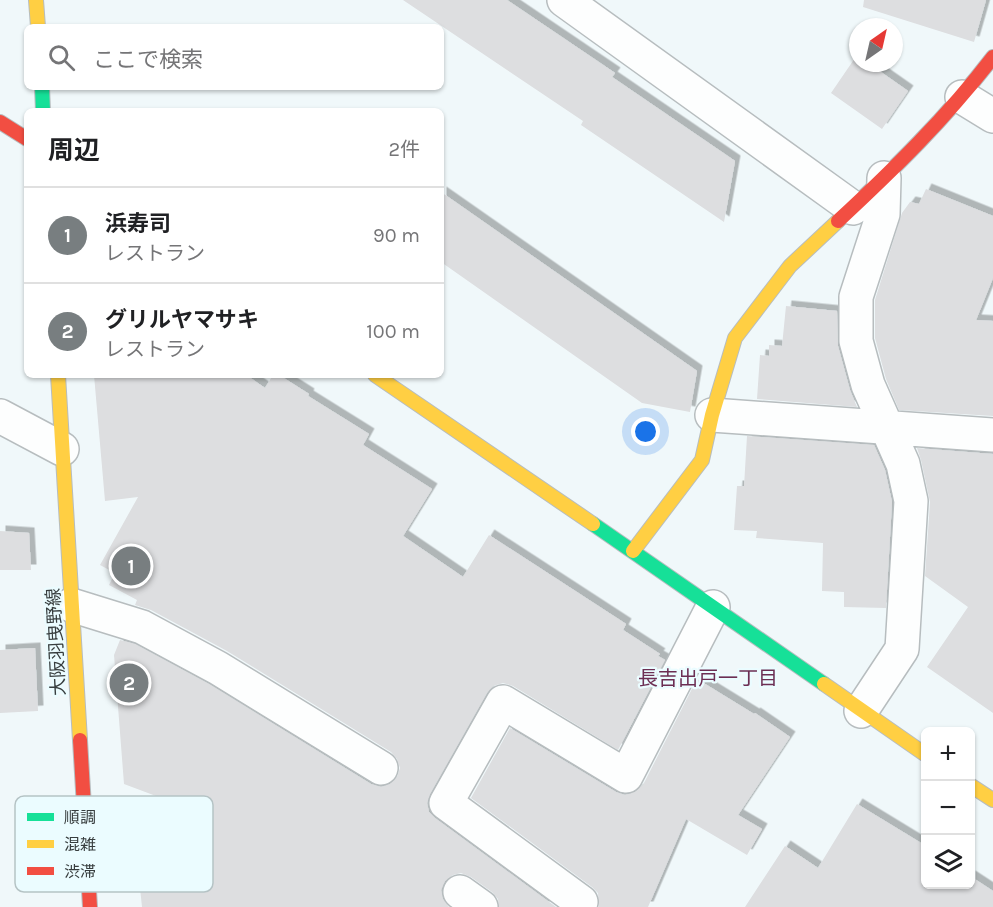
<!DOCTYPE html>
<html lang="ja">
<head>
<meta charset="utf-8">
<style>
	:root { --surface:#fff; --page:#f6f6f6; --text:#202124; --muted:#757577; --line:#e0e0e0; --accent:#787e80 }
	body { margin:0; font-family:Karla,"Noto Sans JP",sans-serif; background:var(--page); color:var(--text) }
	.controls { position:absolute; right:18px; bottom:18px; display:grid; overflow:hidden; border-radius:9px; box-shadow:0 2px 4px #0004 }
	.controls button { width:54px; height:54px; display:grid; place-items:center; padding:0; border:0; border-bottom:2px solid var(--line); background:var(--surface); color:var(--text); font:30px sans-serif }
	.compass { position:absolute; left:849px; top:18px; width:54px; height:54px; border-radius:50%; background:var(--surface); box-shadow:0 2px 4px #0004; rotate:34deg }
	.you { position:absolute; left:646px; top:432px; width:21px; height:21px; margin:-15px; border:4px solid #fff; border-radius:50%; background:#1a73e8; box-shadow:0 0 0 9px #1a73e833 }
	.badge { display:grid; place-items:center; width:39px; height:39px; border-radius:50%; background:var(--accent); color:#fff; font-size:20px; font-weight:700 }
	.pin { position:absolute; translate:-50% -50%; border:3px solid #fff; box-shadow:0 2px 6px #0006 }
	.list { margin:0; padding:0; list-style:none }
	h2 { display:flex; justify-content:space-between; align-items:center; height:78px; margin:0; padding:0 24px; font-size:26px }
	h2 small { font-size:20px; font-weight:400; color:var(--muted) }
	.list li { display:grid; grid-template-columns:39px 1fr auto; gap:18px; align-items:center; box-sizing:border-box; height:96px; padding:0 24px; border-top:2px solid var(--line) }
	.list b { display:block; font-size:22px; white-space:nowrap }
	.list p { margin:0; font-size:20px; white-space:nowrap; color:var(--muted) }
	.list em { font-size:20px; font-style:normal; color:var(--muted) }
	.icon { flex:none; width:33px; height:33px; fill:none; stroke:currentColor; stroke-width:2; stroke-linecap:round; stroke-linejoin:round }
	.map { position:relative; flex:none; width:993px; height:907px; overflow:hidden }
	.search { position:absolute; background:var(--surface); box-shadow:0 2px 4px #0004; left:24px; top:24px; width:420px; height:66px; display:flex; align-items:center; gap:15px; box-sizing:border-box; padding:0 21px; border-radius:9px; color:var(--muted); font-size:22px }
	.panel { position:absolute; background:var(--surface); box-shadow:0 2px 4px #0004; left:24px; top:108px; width:420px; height:270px; border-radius:9px }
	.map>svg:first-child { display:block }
	.building { fill:#dddee0; filter:url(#shadow) }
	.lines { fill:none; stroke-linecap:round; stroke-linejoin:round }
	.street-casing { stroke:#b7bdbf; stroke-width:36 }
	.fast-casing { stroke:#b7bdbf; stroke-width:16 }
	.slow-casing { stroke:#b7bdbf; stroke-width:16 }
	.jam-casing { stroke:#b7bdbf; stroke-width:16 }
	.street { stroke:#fdfefe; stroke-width:33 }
	.fast { stroke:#16e098; stroke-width:14 }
	.slow { stroke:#ffcf43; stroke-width:14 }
	.jam { stroke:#f24e42; stroke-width:14 }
	.labels { text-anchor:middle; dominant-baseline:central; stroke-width:4.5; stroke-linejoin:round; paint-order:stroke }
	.street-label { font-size:18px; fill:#373d3e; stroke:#ebfcff }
	.neighbourhood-label { font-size:20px; fill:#6c2e53; stroke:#ebfcff }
	.key { fill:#ebfcff; stroke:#b5c3c5; stroke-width:1.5 }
	.key-label { font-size:16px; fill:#373d3e }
</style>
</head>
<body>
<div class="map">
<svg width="993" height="907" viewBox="0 0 993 907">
	<defs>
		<filter id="shadow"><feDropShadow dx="5.5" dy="-5.5" stdDeviation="0" flood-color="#0004"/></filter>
	</defs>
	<rect width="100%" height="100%" fill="#f0f8fa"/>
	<!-- building -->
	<path class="building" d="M403 0H507L615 73 612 77 735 161 724 222 581 125 583 121Z
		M864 0H986L974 42 863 7Z
		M857 55 858 63H868L908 91 882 129 831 93Z
		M926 189 993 216V278L976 320 993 321V416L899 410 886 379 875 338V300L902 213 910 202 919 204Z
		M441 192 697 371 690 412 642 403 441 262Z
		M786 306 837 311 838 346 850 390 857 407 757 399 760 355 769 356V345L782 346Z
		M94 375H246L265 388 273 375H279L309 394 308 396 369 434 363 445 432 489 403 536 463 577 489 535 626 624 623 630 660 654 658 656 665 660 618 750 513 686 503 683 493 686 487 693 430 794 427 803 429 812 435 818 556 907H499L498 899 492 892 471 877 461 873 453 875 445 881 441 890 443 899 449 907H142L140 888 128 883 126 841 156 796 124 784 114 655 120 640 135 644 209 684 371 784 381 787 390 784 397 777 400 768 397 759 391 752 227 651 151 610 135 605 137 600 109 585 115 573 100 565 138 497 105 501Z
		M747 436 874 445 885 470 892 502 886 608 844 607V592L822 591 823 543 756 538 757 531 734 530 737 486H744Z
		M917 448 993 454V713L927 667 968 607 925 576 930 502 921 460Z
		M0 531 29 533 31 570H0Z
		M35 648 38 711 0 713V650Z
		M697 679 754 714 755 713 790 737 738 815 762 829 747 855 686 819 648 907H599L598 893 592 887 471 798 510 728 616 792 625 795 635 792 643 785Z
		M857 804 926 846V885H970V876L993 891V907H745L785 846 818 868Z"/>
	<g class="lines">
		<defs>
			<path id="street" d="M564 0 853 208
				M962 97 993 116
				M712 415 993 435
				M0 416 62 449
				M71 605 142 627 218 668 381 768
				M861 711 902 649 911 501 903 464 868 385 856 341V297L883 214 884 178
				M460 892 481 907
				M579 907 581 902 446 803 503 702 626 776 713 607"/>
			<path id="fast" d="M42 87 43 111
				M593 524 824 684"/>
			<path id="slow" d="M36 0 38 27
				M58 375 80 740
				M375 375 593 524
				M633 551 702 460 712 415 735 338 790 266 838 221
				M824 684 926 755
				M970 785 993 800"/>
			<path id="jam" d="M0 122 27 139
				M838 221C893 170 947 117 993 57
				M80 740 90 907"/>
		</defs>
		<!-- street casing -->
		<use href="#street" class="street-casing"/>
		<!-- fast casing -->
		<use href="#fast" class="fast-casing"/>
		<!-- slow casing -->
		<use href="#slow" class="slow-casing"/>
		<!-- jam casing -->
		<use href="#jam" class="jam-casing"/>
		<!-- street -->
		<use href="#street" class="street"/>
		<!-- fast -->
		<use href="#fast" class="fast"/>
		<!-- slow -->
		<use href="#slow" class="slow"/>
		<!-- jam -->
		<use href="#jam" class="jam"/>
	</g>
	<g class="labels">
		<!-- street labels -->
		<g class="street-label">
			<text transform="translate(56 642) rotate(-93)">大阪羽曳野線</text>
		</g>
		<!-- neighbourhood labels -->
		<g class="neighbourhood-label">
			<text x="708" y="678">長吉出戸一丁目</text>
		</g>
	</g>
	<!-- legend -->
	<rect x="15" y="796" width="198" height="96" rx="9" class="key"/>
	<rect x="27" y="813" width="27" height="8" fill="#16e098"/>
	<rect x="27" y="840" width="27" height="8" fill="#ffcf43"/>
	<rect x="27" y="867" width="27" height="8" fill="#f24e42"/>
	<g class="key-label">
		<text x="64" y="823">順調</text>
		<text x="64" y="850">混雑</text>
		<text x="64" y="877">渋滞</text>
	</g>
</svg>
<div class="controls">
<button>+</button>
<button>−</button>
<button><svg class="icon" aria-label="layers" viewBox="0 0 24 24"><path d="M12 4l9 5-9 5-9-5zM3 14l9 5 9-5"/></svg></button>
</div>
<svg class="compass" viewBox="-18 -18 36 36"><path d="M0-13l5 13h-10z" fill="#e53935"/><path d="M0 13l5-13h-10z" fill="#757577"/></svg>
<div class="you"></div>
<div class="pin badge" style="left:131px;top:566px">1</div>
<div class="pin badge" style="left:129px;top:683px">2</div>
<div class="search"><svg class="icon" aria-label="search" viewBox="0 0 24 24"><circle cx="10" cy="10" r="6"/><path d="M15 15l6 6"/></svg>ここで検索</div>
<section class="panel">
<h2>周辺<small>2件</small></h2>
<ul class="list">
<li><span class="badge">1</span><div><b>浜寿司</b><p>レストラン</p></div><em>90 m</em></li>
<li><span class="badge">2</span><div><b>グリルヤマサキ</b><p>レストラン</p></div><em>100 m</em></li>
</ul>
</section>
</div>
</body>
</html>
